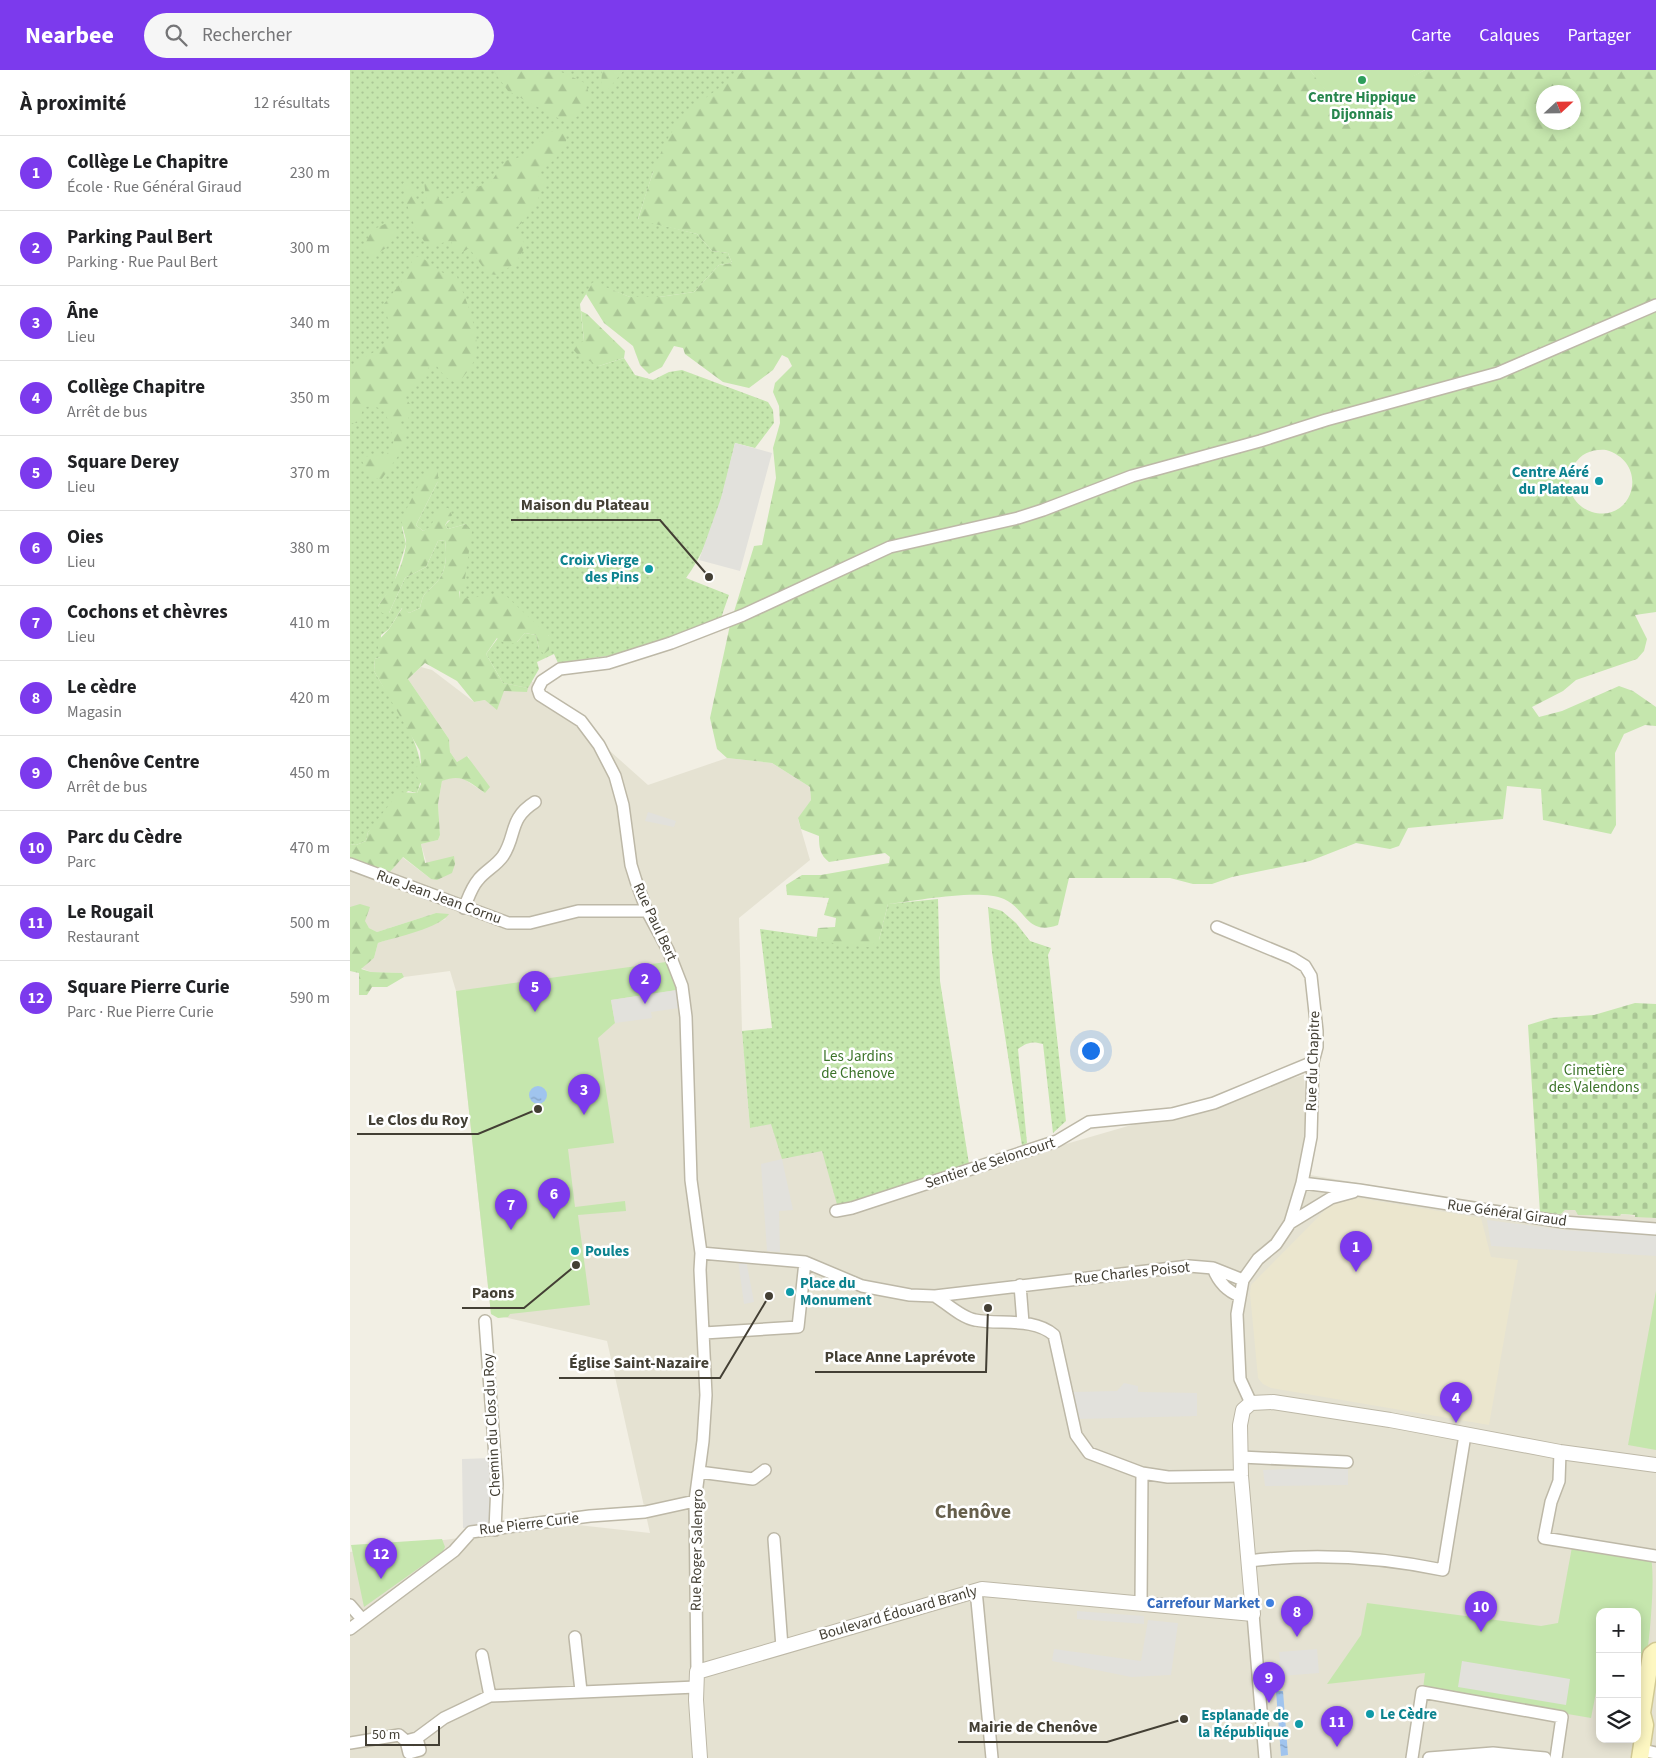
<!DOCTYPE html>
<html lang="fr">
<head>
<meta charset="utf-8">
<style>
	:root { --surface:#fff; --page:#f6f6f6; --text:#202124; --muted:#757577; --line:#e0e0e0; --accent:#7c3aed }
	body { margin:0; font-family:"Source Sans 3",sans-serif; background:var(--page); color:var(--text) }
	.controls { position:absolute; right:15px; bottom:15px; display:grid; overflow:hidden; border-radius:10px; box-shadow:0 2px 12px #0003 }
	.controls button { width:45px; height:45px; display:grid; place-items:center; padding:0; border:0; border-bottom:1px solid var(--line); background:var(--surface); color:var(--text); font:25px sans-serif }
	.compass { position:absolute; left:1186px; top:15px; width:45px; height:45px; border-radius:50%; background:var(--surface); box-shadow:0 2px 12px #0003; rotate:68deg }
	.scale { position:absolute; left:15px; bottom:12px; width:75px; box-sizing:border-box; padding-left:5px; border:2px solid #433f34; border-top:0; font-size:14px; line-height:18px; white-space:nowrap; color:#433f34; -webkit-text-stroke:4px #fff; paint-order:stroke }
	.you { position:absolute; left:740px; top:980px; width:18px; height:18px; margin:-12px; border:4px solid #fff; border-radius:50%; background:#1a73e8; box-shadow:0 0 0 8px #1a73e833 }
	.badge { display:grid; place-items:center; width:32px; height:32px; border-radius:50%; background:var(--accent); color:#fff; font-size:16px; font-weight:700 }
	.pin { position:absolute; translate:-50% -41px; filter:drop-shadow(0 1px 2px #0008) }
	.pin::after { content:''; position:absolute; top:26px; width:18px; height:15px; background:inherit; clip-path:polygon(0 0,100% 0,50% 100%) }
	.list { margin:0; padding:0; list-style:none }
	h2 { display:flex; justify-content:space-between; align-items:center; height:65px; margin:0; padding:0 20px; font-size:21px }
	h2 small { font-size:16px; font-weight:400; color:var(--muted) }
	.list li { display:grid; grid-template-columns:32px 1fr auto; gap:15px; align-items:center; box-sizing:border-box; height:75px; padding:0 20px; border-top:1px solid var(--line) }
	.list b { display:block; font-size:19px; white-space:nowrap }
	.list p { margin:0; font-size:16px; white-space:nowrap; color:var(--muted) }
	.list em { font-size:16px; font-style:normal; color:var(--muted) }
	.icon { flex:none; width:28px; height:28px; fill:none; stroke:currentColor; stroke-width:2; stroke-linecap:round; stroke-linejoin:round }
	.map { position:relative; flex:none; width:1306px; height:1688px; overflow:hidden }
	header { display:flex; align-items:center; gap:30px; box-sizing:border-box; height:70px; padding:0 25px; background:var(--accent); color:#fff }
	header strong { font-size:24px }
	nav { display:flex; gap:28px; margin-inline-start:auto; font-size:18px }
	.search { width:350px; height:45px; background:var(--page); display:flex; align-items:center; gap:12px; box-sizing:border-box; padding:0 18px; border-radius:28px; color:var(--muted); font-size:19px }
	main { display:flex }
	aside { flex:1; background:var(--surface) }
	.map>svg:first-child { display:block }
	.residential { fill:#e5e2d2; fill-rule:evenodd }
	.education { fill:#ebe6ce }
	.grass { fill:url(#grass-dots) }
	.forest { fill:url(#forest-firs); fill-rule:evenodd }
	.cemetery { fill:url(#cemetery-stones) }
	.park { fill:#c5e6ad }
	.parking { fill:#e2e1dc }
	.water { fill:url(#water-ripples) }
	.lines { fill:none; stroke-linecap:round; stroke-linejoin:round }
	.minor-casing { stroke:#bdb8a7; stroke-width:14 }
	.tertiary-casing { stroke:#bdb8a7; stroke-width:16 }
	.secondary-casing { stroke:#d1c994; stroke-width:19 }
	.minor { stroke:#fff; stroke-width:11 }
	.tertiary { stroke:#fff; stroke-width:14 }
	.secondary { stroke:#fdf7c2; stroke-width:16 }
	.leisure-dot { fill:#2e9e5b; stroke:#fff; stroke-width:2 }
	.culture-dot { fill:#0f9aa8; stroke:#fff; stroke-width:2 }
	.shop-dot { fill:#3f7fe0; stroke:#fff; stroke-width:2 }
	.labels { text-anchor:middle; dominant-baseline:central; stroke-width:5; stroke-linejoin:round; paint-order:stroke }
	.leisure-label { font-size:15px; font-weight:bold; fill:#27864d; stroke:#fff }
	.culture-label { font-size:15px; font-weight:bold; fill:#0d838f; stroke:#fff; text-anchor:end }
	.street-label { font-size:15px; fill:#433f34; stroke:#fff }
	.park-label { font-size:15px; fill:#3b7329; stroke:#fff }
	.shop-label { font-size:15px; font-weight:bold; fill:#366cbe; stroke:#fff; text-anchor:end }
	.district-label { font-size:20px; font-weight:bold; fill:#665f4c; stroke:#fff }
	.leader { fill:none; stroke:#433f34; stroke-width:2 }
	.callout-dot { fill:#433f34; stroke:#fff; stroke-width:2 }
	.callout-label { font-size:16px; text-anchor:middle; font-weight:bold; fill:#433f34; stroke:#fff; stroke-width:5; stroke-linejoin:round; paint-order:stroke }
</style>
</head>
<body>
<header>
<strong>Nearbee</strong>
<div class="search"><svg class="icon" aria-label="search" viewBox="0 0 24 24"><circle cx="10" cy="10" r="6"/><path d="M15 15l6 6"/></svg>Rechercher</div>
<nav><a>Carte</a><a>Calques</a><a>Partager</a></nav>
</header>
<main>
<aside>
<h2>À proximité<small>12 résultats</small></h2>
<ul class="list">
<li><span class="badge">1</span><div><b>Collège Le Chapitre</b><p>École · Rue Général Giraud</p></div><em>230 m</em></li>
<li><span class="badge">2</span><div><b>Parking Paul Bert</b><p>Parking · Rue Paul Bert</p></div><em>300 m</em></li>
<li><span class="badge">3</span><div><b>Âne</b><p>Lieu</p></div><em>340 m</em></li>
<li><span class="badge">4</span><div><b>Collège Chapitre</b><p>Arrêt de bus</p></div><em>350 m</em></li>
<li><span class="badge">5</span><div><b>Square Derey</b><p>Lieu</p></div><em>370 m</em></li>
<li><span class="badge">6</span><div><b>Oies</b><p>Lieu</p></div><em>380 m</em></li>
<li><span class="badge">7</span><div><b>Cochons et chèvres</b><p>Lieu</p></div><em>410 m</em></li>
<li><span class="badge">8</span><div><b>Le cèdre</b><p>Magasin</p></div><em>420 m</em></li>
<li><span class="badge">9</span><div><b>Chenôve Centre</b><p>Arrêt de bus</p></div><em>450 m</em></li>
<li><span class="badge">10</span><div><b>Parc du Cèdre</b><p>Parc</p></div><em>470 m</em></li>
<li><span class="badge">11</span><div><b>Le Rougail</b><p>Restaurant</p></div><em>500 m</em></li>
<li><span class="badge">12</span><div><b>Square Pierre Curie</b><p>Parc · Rue Pierre Curie</p></div><em>590 m</em></li>
</ul>
</aside>
<div class="map">
<svg width="1306" height="1688" viewBox="0 0 1306 1688">
	<defs>
		<pattern id="grass-dots" width="8" height="8" patternUnits="userSpaceOnUse" patternTransform="scale(1.25)"><rect width="8" height="8" fill="#c5e6ad"/><path d="M2 2h.1M6 6h.1" fill="none" stroke="#aac695" stroke-width="1.8" stroke-linecap="round"/></pattern>
		<pattern id="forest-firs" width="22" height="20" patternUnits="userSpaceOnUse" patternTransform="scale(1.25)"><rect width="22" height="20" fill="#c5e6ad"/><path d="M5 1l3.5 6h-7zM16 11l3.5 6h-7z" fill="#aac695"/></pattern>
		<pattern id="cemetery-stones" width="16" height="16" patternUnits="userSpaceOnUse" patternTransform="scale(1.25)"><rect width="16" height="16" fill="#c5e6ad"/><path d="M2 7V4a2 2 0 0 1 4 0v3zM10 15v-3a2 2 0 0 1 4 0v3z" fill="#aac695"/></pattern>
		<pattern id="water-ripples" width="26" height="14" patternUnits="userSpaceOnUse" patternTransform="scale(1.25)"><rect width="26" height="14" fill="#a0c4ee"/><path d="M2 4q2-2 4 0t4 0M15 11q2-2 4 0t4 0" fill="none" stroke="#84a1c2"/></pattern>
	</defs>
	<rect width="100%" height="100%" fill="#f2efe4"/>
	<!-- residential -->
	<path class="residential" d="M159 591 298 715 377 688 422 693 460 717 461 730 448 749 460 790 389 848 392 961 400 1058 421 1053 554 1121 954 1005 960 1105 1190 1143 1211 1144 1215 1140H1225L1228 1145 1270 1146V1144L1306 1148V1688H0V1482L219 1454 300 1463 257 1271 141 1244 106 921 100 901 54 907 52 903 21 902 11 898 24 888 28 873 96 849 86 843 27 862 19 858 0 837V788L39 803 52 787 81 809 71 774 88 770 90 765 88 734 92 711 104 706 114 709 135 723 118 686 107 692 100 682 99 669 58 609 71 597 82 600 124 632 135 630ZM1250 1542H1287V1669H1250Z"/>
	<!-- education -->
	<path class="education" d="M1009 1128 1131 1148 1141 1187 1168 1190 1139 1355 921 1318 913 1314 908 1308 900 1224 901 1215 976 1139 986 1133Z"/>
	<!-- grass -->
	<path class="grass" d="M0 0H437L303 102 288 149 347 164 362 181 378 183 382 193 369 195 344 222 309 227H280L243 213 230 234 234 271 249 296 274 288 285 305 303 310 319 302 332 300 418 332 423 340 424 353 405 378 385 373C374 419 364 470 336 508L379 525 371 548 284 582 208 593 204 584 187 592 189 599 178 618 153 613 136 584 148 568 167 572 175 563 186 565 189 579 199 566 109 529 116 454 98 459 95 455 100 450 73 461 66 455 88 411 52 457 56 474 43 516 28 536 39 543 55 508 76 497 88 471 95 470C97 484 97 501 87 512 76 525 74 519 70 538L59 543 52 538 39 559 31 565 30 587 25 589 24 601C43 634 84 684 67 723L58 721 18 762 16 771 6 775 0 774Z
		M588 829 590 911 619 1094 488 1138 472 1081 432 1089 421 1054 400 1058 392 961 422 958 410 859 467 867 466 870H529L538 834Z
		M638 837 652 841 666 853 680 871 701 878 698 885 716 1051 703 1063 693 974C683 971 677 972 668 979L677 1073 672 1076 642 882Z"/>
	<!-- forest -->
	<path class="forest" d="M143 0H207L235 13 241 28 228 46 217 53 158 21Z
		M252 0H274L256 22 251 17Z
		M395 0H960L976 20 987 30 1010 33 1075 0H1306V542L1285 545 1297 569 1294 581 1287 589 1226 610 1213 621 1182 637 1189 647 1212 641 1269 616 1283 621 1306 637V656L1295 655 1274 664 1265 683 1266 755 1261 764 1193 750 1191 719 1157 716 1153 749 1058 758 1049 776 1040 779 1006 773 960 791 882 807 862 814H843L820 808H719L708 855C677 866 677 840 654 829 630 818 565 831 538 834L529 870 519 877 466 871 468 858 485 857 486 848 474 845 479 828 437 825 436 815 452 805H471L539 793 540 787 535 783 479 792C470 785 469 778 469 766L451 759 448 748 461 730 460 717 422 693 377 688 367 679 360 648 380 555 404 476 412 475 426 408 423 378 430 353 429 336 423 322 425 313 442 296 438 288 432 285 423 300 399 318 373 312 335 284 333 278 324 276 312 297 299 304 290 295 283 276 254 253 236 224 243 212 280 227H309L344 222 369 195 382 193 378 183 362 181 347 164 288 150C297 120 309 77 328 53 345 32 374 16 395 0ZM1194 22H1224V52H1194ZM1256 380C1301 393 1283 454 1242 442 1233 439 1226 433 1222 425 1218 416 1218 404 1224 395 1231 383 1243 379 1256 380Z
		M213 58C225 79 201 91 187 105L195 112C189 129 179 151 163 159L176 175 166 193 147 205 138 204 119 178 110 184 105 181 101 171 78 176C62 157 57 138 53 113L60 111 69 136 77 134 74 112 81 113 90 131 141 112 155 91C173 87 186 83 193 64Z
		M37 153 45 157C46 174 35 179 22 187L14 176 22 160Z
		M70 186 96 205 106 204C114 226 134 268 124 291 121 298 115 304 111 310L104 312 95 307 86 295 78 298 77 305 53 325 63 338 58 349 49 352 56 365V375L31 410 20 406 12 391C19 383 25 384 36 386L44 371 35 341 24 336 14 337 8 353H0V296L36 275 41 261 34 234 57 205 63 188Z
		M231 241 237 244 275 281 274 288 249 296 228 285 221 277 234 271Z
		M84 399 88 402V411L66 455 73 461 80 457 91 437 98 438 102 445 95 455 98 459 116 454 122 461 114 515 109 522V529L154 524 199 566V580L194 584 189 579 186 565 175 563 167 572 157 575 147 568 136 584 153 613 178 618 177 622 154 621 147 640 135 630 124 632 107 611 75 593 58 609 99 669 100 682 107 692 117 686 140 717 135 723C119 712 112 703 92 711L88 734 90 765 88 770 71 774 75 793 104 786 105 794 102 803 87 810 81 809 53 787 39 803 0 788V774L6 775 16 771 18 762 49 722 67 723 71 714 63 700 71 693 70 681 24 601 25 589 30 587 27 572 39 559 53 537 59 543 70 538C74 519 76 525 87 512 97 501 97 484 95 470L88 471 76 497 55 508 39 543H32L28 536C41 519 53 497 56 475 57 467 51 458 52 448L75 402Z
		M10 834 20 837 15 851 19 858 27 862 86 843 99 844C90 858 46 867 28 873L24 888 11 899 21 902 52 903 54 907 37 917H22L17 925H9V903L0 901V837Z"/>
	<!-- cemetery -->
	<path class="cemetery" d="M1285 933 1306 934V1148L1285 1147V1145L1271 1144 1270 1146 1228 1145 1225 1140H1215L1211 1144 1190 1143 1178 955 1201 948 1244 945Z"/>
	<!-- park -->
	<path class="park" d="M960 0H1075C1058 9 1015 37 997 34 981 31 969 12 960 0Z
		M316 892 327 920 261 930 265 953 248 968 264 1073 218 1079 225 1137 275 1131 276 1141 228 1145 240 1235 160 1244 158 1247 148 1248 141 1244 106 921Z
		M1306 1221V1380L1278 1375Z
		M92 1469 95 1477 93 1481 14 1537 1 1475Z
		M1222 1477 1301 1488C1306 1511 1298 1589 1292 1618L1287 1617V1542H1250V1612H1248L1241 1648 1073 1619 1075 1603 977 1614 1011 1565 1017 1533 1191 1556 1208 1553Z"/>
	<!-- parking -->
	<path class="parking" d="M385 373 422 383 390 501 349 490 371 428Z
		M298 742 326 751 324 757 295 751Z
		M327 920 329 938 301 942 302 948 265 953 261 930Z
		M432 1089 443 1140 429 1141 430 1182 417 1181 411 1094Z
		M1137 1150 1215 1160 1306 1165V1186L1141 1176Z
		M388 1190H396L404 1232 394 1234Z
		M774 1313 788 1316V1322L847 1323V1346L728 1349 722 1322 767 1321Z
		M142 1388 140 1456 113 1458 112 1389Z
		M998 1396V1415L915 1416 913 1400Z
		M727 1541 794 1546V1554L727 1549Z
		M798 1550 828 1553 821 1605 781 1607 702 1591 704 1579 791 1591Z
		M967 1579 969 1603 931 1606V1599L924 1600 923 1592 930 1591 929 1582Z
		M1112 1591 1220 1609 1216 1635 1108 1617Z"/>
	<!-- water -->
	<path class="water" d="M179 1025a9 9 0 1 1 18 0a9 9 0 1 1-18 0Z
		M926 1621H933L938 1685 931 1686Z"/>
	<g class="lines">
		<defs>
			<path id="minor" d="M0 794 158 853H180L228 841H297
				M114 838C118 829 121 818 128 810 135 801 146 796 153 786 167 765 158 749 185 732
				M867 857 942 888 955 896 961 906 967 961V977L963 992 961 1067 952 1113 940 1153
				M952 1113 1009 1120 1213 1152 1306 1159
				M486 1141 502 1138 707 1071 739 1052 822 1044 864 1033 963 992
				M351 1183 455 1192 512 1216 560 1225 585 1226 839 1196 863 1198 893 1210
				M863 1198C868 1211 876 1221 890 1226
				M670 1215 673 1253
				M585 1226C596 1233 612 1248 625 1250 650 1255 683 1247 704 1265L726 1365 739 1383 792 1403 818 1407 891 1406
				M135 1251 147 1414 145 1460
				M354 1263 448 1257 455 1192
				M901 1333 890 1309 887 1244 893 1210 908 1189 926 1174 940 1153 981 1128 1003 1122
				M1210 1382 1209 1411 1201 1432 1194 1468 1306 1486
				M891 1387 997 1392
				M349 1402 403 1409 415 1400
				M424 1469 432 1577
				M899 1491C963 1483 1030 1487 1093 1500L1115 1365
				M626 1520 642 1688
				M791 1534 792 1403
				M0 1535 12 1549
				M903 1544 915 1688
				M0 1559 104 1481 121 1462 240 1446 295 1442 345 1431
				M225 1567 231 1621
				M132 1585 140 1626
				M347 1602 345 1431 353 1371 356 1325 350 1200 351 1183 341 1110 336 947 332 916 318 880 297 841 286 811 281 795 273 735 265 706 249 675 231 651 190 625 188 619 192 611 210 599 258 593 321 573 393 545 540 477 668 448 693 440 782 406 910 371 976 350 1148 303 1306 235
				M67 1668 70 1680 59 1683 56 1671 67 1668 94 1648 140 1626 346 1617
				M0 1673 49 1665 56 1671
				M1292 1680 1306 1683
				M1062 1688 1072 1622 1212 1647 1206 1688
				M1079 1688 1143 1683 1195 1688"/>
			<path id="tertiary" d="M350 1688 346 1630 347 1602 632 1519 903 1544 891 1406 890 1355 893 1340 901 1333 923 1332 1040 1350 1210 1382 1306 1395"/>
			<path id="secondary" d="M1290 1688 1295 1655 1292 1643 1301 1585 1306 1581"/>
		</defs>
		<!-- minor casing -->
		<use href="#minor" class="minor-casing"/>
		<!-- tertiary casing -->
		<use href="#tertiary" class="tertiary-casing"/>
		<!-- secondary casing -->
		<use href="#secondary" class="secondary-casing"/>
		<!-- minor -->
		<use href="#minor" class="minor"/>
		<!-- tertiary -->
		<use href="#tertiary" class="tertiary"/>
		<!-- secondary -->
		<use href="#secondary" class="secondary"/>
	</g>
	<!-- markers -->
	<circle class="leisure-dot" cx="1012" cy="10" r="5"/>
	<g class="culture-dot">
		<circle cx="1249" cy="411" r="5"/>
		<circle cx="299" cy="499" r="5"/>
		<circle cx="225" cy="1181" r="5"/>
		<circle cx="440" cy="1222" r="5"/>
		<circle cx="1020" cy="1644" r="5"/>
		<circle cx="949" cy="1654" r="5"/>
	</g>
	<circle class="shop-dot" cx="920" cy="1533" r="5"/>
	<g class="labels">
		<!-- leisure labels -->
		<g class="leisure-label">
			<text x="1012" y="27">Centre Hippique<tspan x="1012" dy="17">Dijonnais</tspan></text>
		</g>
		<!-- culture labels -->
		<g class="culture-label">
			<text x="1239" y="402">Centre Aéré<tspan x="1239" dy="17">du Plateau</tspan></text>
			<text x="289" y="490">Croix Vierge<tspan x="289" dy="17">des Pins</tspan></text>
			<text x="235" y="1181" text-anchor="start">Poules</text>
			<text x="450" y="1213" text-anchor="start">Place du<tspan x="450" dy="17">Monument</tspan></text>
			<text x="1030" y="1644" text-anchor="start">Le Cèdre</text>
			<text x="939" y="1645">Esplanade de<tspan x="939" dy="17">la République</tspan></text>
		</g>
		<!-- street labels -->
		<g class="street-label">
			<text transform="translate(89 827) rotate(20)">Rue Jean Jean Cornu</text>
			<text transform="translate(305 852) rotate(65)">Rue Paul Bert</text>
			<text transform="translate(963 991) rotate(-88)">Rue du Chapitre</text>
			<text transform="translate(640 1093) rotate(-18)">Sentier de Seloncourt</text>
			<text transform="translate(1157 1143) rotate(8)">Rue Général Giraud</text>
			<text transform="translate(782 1203) rotate(-6)">Rue Charles Poisot</text>
			<text transform="translate(142 1355) rotate(-93)">Chemin du Clos du Roy</text>
			<text transform="translate(179 1454) rotate(-7)">Rue Pierre Curie</text>
			<text transform="translate(347 1480) rotate(-89)">Rue Roger Salengro</text>
			<text transform="translate(548 1543) rotate(-16)">Boulevard Édouard Branly</text>
		</g>
		<!-- park labels -->
		<g class="park-label">
			<text x="508" y="986">Les Jardins<tspan x="508" dy="17">de Chenove</tspan></text>
			<text x="1244" y="1000">Cimetière<tspan x="1244" dy="17">des Valendons</tspan></text>
		</g>
		<!-- shop labels -->
		<g class="shop-label">
			<text x="910" y="1533">Carrefour Market</text>
		</g>
		<!-- district labels -->
		<g class="district-label">
			<text x="623" y="1442">Chenôve</text>
		</g>
	</g>
	<!-- callouts -->
	<path class="leader" d="M359 507L310 450H161M188 1039L128 1064H7M226 1195L174 1238H112M638 1238L636 1302H465M419 1226L370 1308H209M834 1649L757 1672H608"/>
	<g class="callout-dot">
		<circle cx="359" cy="507" r="5"/>
		<circle cx="188" cy="1039" r="5"/>
		<circle cx="226" cy="1195" r="5"/>
		<circle cx="638" cy="1238" r="5"/>
		<circle cx="419" cy="1226" r="5"/>
		<circle cx="834" cy="1649" r="5"/>
	</g>
	<g class="callout-label">
		<text x="235" y="440">Maison du Plateau</text>
		<text x="68" y="1055">Le Clos du Roy</text>
		<text x="143" y="1228">Paons</text>
		<text x="550" y="1292">Place Anne Laprévote</text>
		<text x="289" y="1298">Église Saint-Nazaire</text>
		<text x="683" y="1662">Mairie de Chenôve</text>
	</g>
</svg>
<div class="controls">
<button>+</button>
<button>−</button>
<button><svg class="icon" aria-label="layers" viewBox="0 0 24 24"><path d="M12 4l9 5-9 5-9-5zM3 14l9 5 9-5"/></svg></button>
</div>
<svg class="compass" viewBox="-18 -18 36 36"><path d="M0-13l5 13h-10z" fill="#e53935"/><path d="M0 13l5-13h-10z" fill="#757577"/></svg>
<div class="scale">50 m</div>
<div class="you"></div>
<div class="pin badge" style="left:1006px;top:1202px">1</div>
<div class="pin badge" style="left:295px;top:934px">2</div>
<div class="pin badge" style="left:234px;top:1045px">3</div>
<div class="pin badge" style="left:1106px;top:1353px">4</div>
<div class="pin badge" style="left:185px;top:942px">5</div>
<div class="pin badge" style="left:204px;top:1149px">6</div>
<div class="pin badge" style="left:161px;top:1160px">7</div>
<div class="pin badge" style="left:947px;top:1567px">8</div>
<div class="pin badge" style="left:919px;top:1633px">9</div>
<div class="pin badge" style="left:1131px;top:1562px">10</div>
<div class="pin badge" style="left:987px;top:1677px">11</div>
<div class="pin badge" style="left:31px;top:1509px">12</div>
</div>
</main>
</body>
</html>
